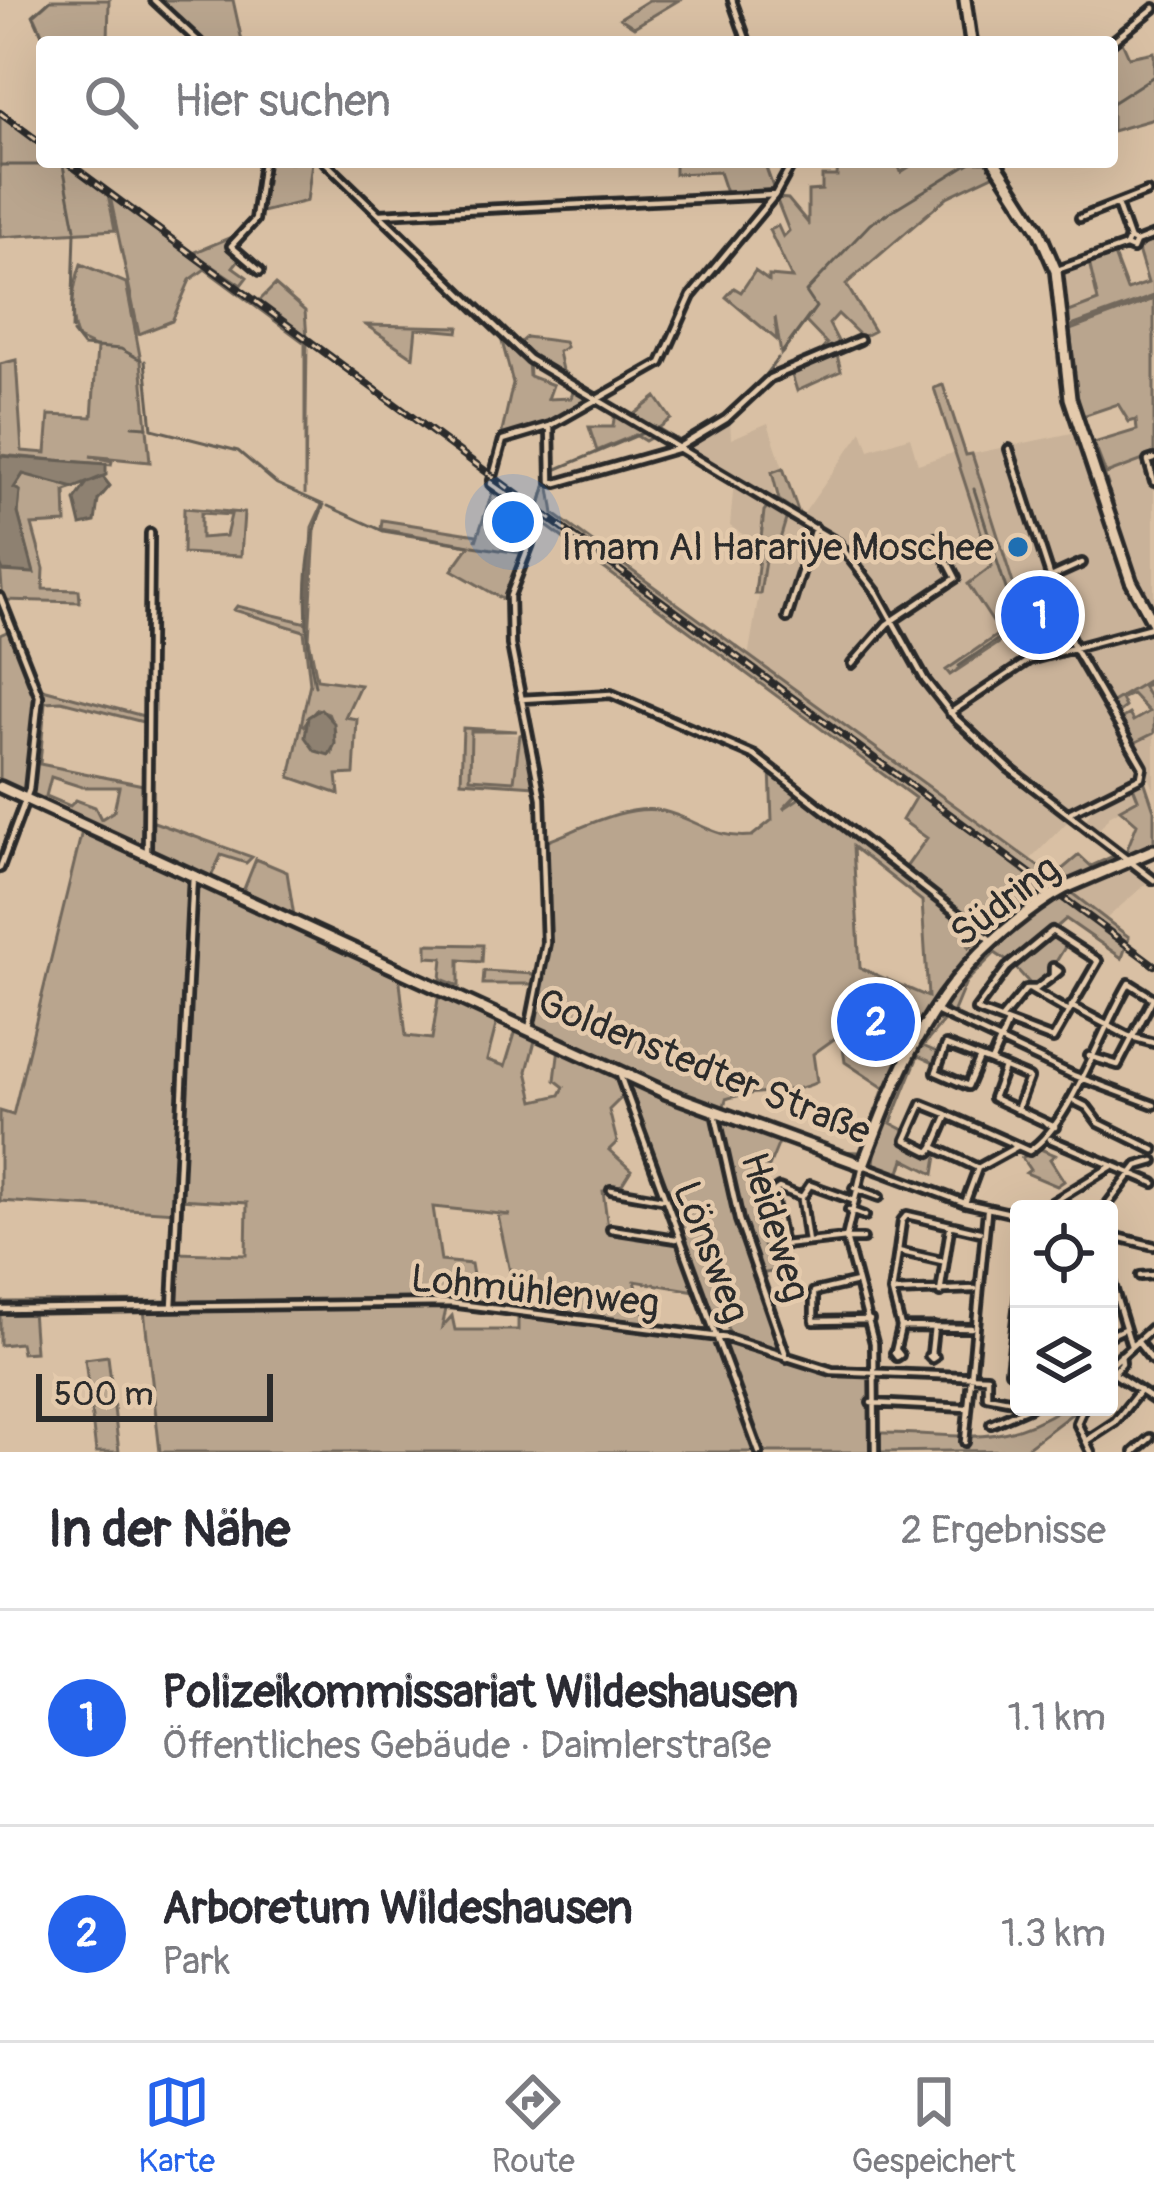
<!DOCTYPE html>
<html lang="de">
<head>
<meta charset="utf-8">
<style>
	:root { --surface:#fff; --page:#f7f7f7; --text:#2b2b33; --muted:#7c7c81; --line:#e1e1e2; --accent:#2563eb }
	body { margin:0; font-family:Pangolin,sans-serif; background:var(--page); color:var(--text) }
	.controls { position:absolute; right:36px; bottom:36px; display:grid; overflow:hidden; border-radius:12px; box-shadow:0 12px 48px #0002 }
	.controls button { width:108px; height:108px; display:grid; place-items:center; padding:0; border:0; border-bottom:3px solid var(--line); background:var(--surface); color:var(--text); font:60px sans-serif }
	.scale { position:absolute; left:36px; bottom:30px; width:237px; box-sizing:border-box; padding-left:12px; border:6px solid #2b2b2b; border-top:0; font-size:33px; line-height:42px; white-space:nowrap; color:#2b2b2b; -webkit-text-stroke:9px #e4caac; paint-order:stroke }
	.you { position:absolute; left:513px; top:522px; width:42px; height:42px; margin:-30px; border:9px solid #fff; border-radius:50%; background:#1a73e8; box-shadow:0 0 0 18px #1a73e833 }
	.badge { display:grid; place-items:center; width:78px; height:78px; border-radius:50%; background:var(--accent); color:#fff; font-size:39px; font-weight:700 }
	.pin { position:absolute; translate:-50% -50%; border:6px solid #fff; box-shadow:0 3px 12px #0006 }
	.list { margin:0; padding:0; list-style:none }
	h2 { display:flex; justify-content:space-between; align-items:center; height:156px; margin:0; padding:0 48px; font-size:51px }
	h2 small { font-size:39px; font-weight:400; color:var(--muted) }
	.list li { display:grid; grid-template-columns:78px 1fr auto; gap:36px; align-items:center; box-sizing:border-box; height:216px; padding:0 48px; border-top:3px solid var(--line) }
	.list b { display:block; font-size:45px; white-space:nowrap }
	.list p { margin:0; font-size:39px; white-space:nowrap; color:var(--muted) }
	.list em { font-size:39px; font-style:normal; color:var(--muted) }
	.icon { flex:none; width:66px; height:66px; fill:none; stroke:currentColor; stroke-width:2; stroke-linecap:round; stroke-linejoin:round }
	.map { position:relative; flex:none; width:1154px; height:1452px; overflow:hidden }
	.search { position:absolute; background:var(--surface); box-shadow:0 12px 48px #0002; left:36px; right:36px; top:36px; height:132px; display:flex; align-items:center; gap:30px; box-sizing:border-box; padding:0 42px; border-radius:12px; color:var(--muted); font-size:45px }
	.sheet { height:588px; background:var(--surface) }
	nav { display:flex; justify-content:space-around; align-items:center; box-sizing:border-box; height:168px; border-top:3px solid var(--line); background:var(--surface); font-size:33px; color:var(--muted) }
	nav a { display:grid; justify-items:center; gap:6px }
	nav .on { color:var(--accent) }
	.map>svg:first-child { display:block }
	.built { fill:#c9b299 }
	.green { fill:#b9a58e; stroke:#72685c; stroke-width:3; fill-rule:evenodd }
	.water { fill:#8e8171; stroke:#665f55; stroke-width:3 }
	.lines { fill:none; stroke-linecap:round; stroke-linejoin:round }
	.stream { stroke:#665f55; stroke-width:3 }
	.minor-casing { stroke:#2b2b2b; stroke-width:14 }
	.secondary-casing { stroke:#2b2b2b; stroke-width:18 }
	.minor { stroke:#e4caac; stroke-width:4.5 }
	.secondary { stroke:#e4caac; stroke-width:9 }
	.rail-casing { stroke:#2b2b2b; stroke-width:8 }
	.rail { stroke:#e4caac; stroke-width:3; stroke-dasharray:9; stroke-linecap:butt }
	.secondary-bridge-casing { stroke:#2b2b2b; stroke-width:18; stroke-linecap:butt }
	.secondary-bridge { stroke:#e4caac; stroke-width:9 }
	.poi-dot { fill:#1f6fb2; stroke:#e4caac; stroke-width:4.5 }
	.labels { text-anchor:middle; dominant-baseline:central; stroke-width:9; stroke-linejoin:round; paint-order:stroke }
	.poi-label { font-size:39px; fill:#2b2b2b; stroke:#e4caac; text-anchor:end }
	.street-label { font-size:39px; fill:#2b2b2b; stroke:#e4caac }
</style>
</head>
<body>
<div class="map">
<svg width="1154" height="1452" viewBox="0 0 1154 1452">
	<rect width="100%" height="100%" fill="#d9c0a4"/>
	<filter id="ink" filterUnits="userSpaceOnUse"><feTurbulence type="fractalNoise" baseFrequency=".00833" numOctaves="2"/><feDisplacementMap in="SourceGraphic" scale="24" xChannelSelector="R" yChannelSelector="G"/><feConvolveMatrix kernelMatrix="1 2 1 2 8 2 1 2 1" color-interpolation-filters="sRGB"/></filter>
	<g filter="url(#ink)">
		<!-- built -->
		<path class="built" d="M65 162 568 529 1154 967 543 515Z
			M1089 262 1099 301 1069 312 1063 274Z
			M730 418 731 439 768 423 783 468 772 473 775 500 689 448Z
			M862 431 869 450 910 437 918 464 956 452 961 464 992 567 968 584 1001 633 947 670 949 675 1014 632 1026 666 1154 633V677L1146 681 1154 683V704L1141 686 1105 707 1138 775 1070 805 1073 816 1030 860 748 657 766 553 775 556 788 513 840 540 802 516Z
			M1072 433 1147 624 1036 656 972 454Z
			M1154 456V609L1136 579 1106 474Z
			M734 481 770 503 759 545 730 526Z
			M471 731 520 735 514 781 469 778Z
			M1154 733V791L1133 744Z
			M1133 786 1139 799 1109 816 1099 830 1086 819 1092 809Z
			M1132 864 1149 881 1106 919 1069 891Z"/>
		<!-- green -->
		<path class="green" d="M51 0H109L108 42H46L34 15Z
			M158 0H233L242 41 203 42Z
			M649 0H679L634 27 620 18Z
			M1120 37 1129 57 1154 52V119L1112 131V44Z
			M0 114 42 145V162H65L108 194 115 230 0 237Z
			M267 162H312L307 201 258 213Z
			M675 162H764L774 190 726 193 719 172 675 174Z
			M838 162H897L901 172 917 162H991L997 173 947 197 846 284 874 331 862 337 838 314 829 324 841 347 836 351 841 371 797 391 791 372 822 359 813 360 827 344 806 322 812 312 781 354 775 317 777 340 726 297 734 288 741 292 755 271 769 281V276L792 278 769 230 778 226 783 237 789 231 776 198 788 199 808 223V191L822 190V176H837Z
			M110 196 307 341 305 494V343L205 269 190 280 172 321 139 334Z
			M231 237 230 246 241 257 233 267 247 277 241 285 193 253Z
			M1154 237V296L1069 327V312L1098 301 1089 262 1113 253 1127 290 1148 283 1138 250Z
			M81 264 126 283 141 361 150 462 90 456 112 461 111 465 0 455V364L16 360 22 451 46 453 49 415 92 417 97 348 78 339C68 317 73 287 81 264Z
			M275 285 305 311 307 339 258 302Z
			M1154 299V456L1106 474 1094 443 1137 430 1136 420 1129 422 1118 404 1080 417 1070 330Z
			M366 325 459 327 458 332 416 328 413 357Z
			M500 334 528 361 529 376 553 385 548 399 571 398 575 387 596 399 552 424 500 441 513 383Z
			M526 337 564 342 566 347 558 352 562 370 577 385C555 373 533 363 517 345Z
			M943 385 966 455 972 454 1036 656 1023 661 1013 633 950 675 946 670 1000 633 968 584 992 566 934 388Z
			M656 397 671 419 656 430 633 415Z
			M615 411 657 434 645 441 635 435 597 451 589 427H613Z
			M783 468 798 511 796 512 779 500 772 472Z
			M24 473 74 488 65 491 66 523 32 525 44 569 43 589 79 590 80 602 3 600 0 564 4 571 33 572 18 513 20 491 14 488Z
			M549 473 558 485 550 488 554 514 1053 877 1079 855 1091 866 1120 853 1121 860 1054 890 539 509Z
			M494 487 538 518 508 602 452 570 470 545 381 529 382 520 477 535 476 541Z
			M770 503 788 513 775 556 766 554 760 594H755L764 511Z
			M322 505 315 530 309 639 317 679 360 685 345 717 357 719 354 774 337 775 339 794 290 777 310 683 304 631 234 610 237 606 307 623 312 527ZM317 709 328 713 335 732 332 753 304 725Z
			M184 508 244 513 241 556 183 553ZM201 513 231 515 226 536 201 538Z
			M543 515 1052 891 989 936 904 870 927 838 902 820 915 798 540 521Z
			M11 630 33 694 38 693 26 794 0 785V635Z
			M1154 677V683L1142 686 1154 704V733L1132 744 1119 720 1129 714 1133 721 1149 712 1132 694 1121 699 1125 707 1115 715 1109 704Z
			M39 688 147 717V723L61 701 45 702 40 764 148 786 146 849 30 795ZM51 777 82 787H119L114 811 101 819 95 807 76 800 70 806 46 796Z
			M463 728 517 731H471L470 778 514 781 520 735 526 733 539 796V839L535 786 461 781Z
			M770 769 799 792 783 809 804 795 967 925 963 929 969 947 982 937 986 941 923 1016 858 1159 829 1151 861 1152 884 1088 845 1062 841 1034 813 1054 817 1082C792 1095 754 1089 726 1099L722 1113 532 1028 549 936 545 842C579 830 625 803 663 811 697 819 714 840 752 836L772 820ZM853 847 922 901 928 997 860 968Z
			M1144 780 1154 810V848L1133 855 1126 852 1137 824 1120 809 1138 799 1132 784Z
			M151 821 252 857 246 863 221 855 210 879 151 852Z
			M82 831 192 876 176 1212 0 1201V1111L13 1115Z
			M256 859 287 872 294 916 242 894Z
			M194 878 399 973 406 1036 432 1039 439 992 498 1018 487 1060 505 1066 517 1027 536 1037 527 1071 534 1101 560 1095 564 1087 555 1080 559 1047 614 1072 622 1097 609 1110 617 1142 609 1150 631 1170 619 1189 603 1191 608 1228 678 1242 696 1291 635 1281 648 1327 518 1310 498 1215H510L433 1207 441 1261 471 1264 478 1304 174 1301 176 1253 246 1255 247 1203 179 1199Z
			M1069 891 1129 937 1127 943 1061 895Z
			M1058 896 1126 946 1122 958 1066 919 1013 965 995 953 966 982 954 1011 963 1022 939 1003 992 942Z
			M1053 933 1068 942 1048 975 1033 987 1015 967Z
			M427 944 483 945 482 962 459 960V986L441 979 443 958 427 957Z
			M484 971 534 974V984H483Z
			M933 1018 943 1022 923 1046 941 1054 936 1064 918 1056 891 1123 908 1132 902 1141 937 1156 934 1174 904 1159 899 1176 874 1164 878 1125Z
			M619 1075 714 1119 780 1140 769 1167 759 1164 751 1185 764 1250 772 1249 776 1271 760 1274 745 1244 783 1355 731 1337 722 1314 710 1318Z
			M1038 1148 1055 1155 1050 1159 1064 1181 1057 1186 1026 1173 1030 1170 1022 1158Z
			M171 1301 168 1305 0 1308V1302Z
			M447 1305 442 1327 452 1316 455 1330H518V1314L714 1340 758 1452H160L144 1310 105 1308Z
			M0 1310H32L35 1352 22 1353 20 1343 0 1345Z
			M720 1339 826 1371 871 1377V1452H761Z
			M108 1356 119 1452H96L85 1359Z
			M1064 1407H1081L1024 1450 878 1452 875 1433C953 1431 994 1452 1064 1407Z"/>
		<!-- water -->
		<path class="water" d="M0 456 106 464V475L74 488 23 474 14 488 20 491 18 513 34 573 3 571 0 564Z
			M103 477 110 486 98 500 95 522 81 525 75 500 87 483Z
			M321 709 334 723 335 744 329 755 315 751 305 737 308 717Z"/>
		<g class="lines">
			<!-- stream -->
			<path class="stream" d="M45 42 33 15 50 0
				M1112 103 1154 76
				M40 122 42 109
				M40 129 42 131
				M0 165H63L75 229
				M491 211 543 209
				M72 329 75 232
				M73 333 83 346 121 349 141 360
				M782 353 816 307 806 292 870 224 971 162
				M145 361 152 429 238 451 277 484 324 505
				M753 391 778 358
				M132 426 147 427
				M654 426 683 443
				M1096 450 1108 485
				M555 470 645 432
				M974 489 1026 651
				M1109 491 1113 503
				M328 506 383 531 468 545
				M539 508 549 473
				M1114 509 1134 576
				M473 546 520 553 536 516
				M1078 642 1109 635
				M959 666 1016 627
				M315 686C304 634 300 556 323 507"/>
			<defs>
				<path id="minor" d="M154 0 199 42
					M732 0 747 42
					M1112 42 1154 8
					M325 162 529 359 838 543 877 593 925 680 955 718 1010 769 1154 880
					M1117 204 1129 238
					M380 214 775 195
					M1080 218 1147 192
					M1136 242 1154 235
					M1060 269 1126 246 1129 239 1136 242 1133 249 1126 246
					M260 271 231 246 255 220 263 162
					M550 426 551 481 557 483 676 449 726 419 770 378 860 340
					M1009 449 1073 646 1143 767 1141 777 1071 812
					M1154 459 1148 461 1154 482
					M1051 577 1082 563
					M0 597 39 696 29 790 0 868
					M787 618 815 528
					M852 664 887 624 956 578 935 538
					M521 699 611 694 755 756 991 940
					M950 713 1029 660 1152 627
					M147 851 150 533
					M1052 931 1098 961 1053 1039 976 1010 1007 968Z
					M1031 990 1069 1012
					M1071 1006 1128 1036 1154 1043
					M934 1010 1073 1075 1154 1105
					M1002 1018 1026 989H1036L1053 976V967L1059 971 1053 976
					M529 1029 546 943 541 798 511 645 510 596 540 518 491 484 503 440 550 426 661 363 691 296 775 195 793 162
					M980 1058 946 1045 936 1072 968 1086 980 1058 991 1062 1008 1023
					M991 1062 1029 1078 1017 1110
					M1004 1068 993 1098 1055 1127
					M618 1070 759 1452
					M1075 1101 1087 1107 1099 1123 1154 1150
					M715 1113 739 1220 787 1358
					M1050 1139 1154 1183
					M934 1147 930 1152 906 1140 922 1104 947 1114
					M978 1168 934 1147 948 1115 1018 1146
					M854 1188 879 1197
					M611 1190 662 1199
					M802 1200 808 1242
					M965 1203 978 1168 1018 1146 1029 1151C1071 1124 1099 1033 1129 983L1153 998 1118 1065 1089 1056
					M1042 1209 1112 1166
					M1104 1209 1137 1166 1154 1161
					M849 1210 865 1216
					M611 1229 676 1239
					M1109 1235 1154 1246
					M846 1238 783 1245 772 1193 779 1188 802 1197 810 1185 852 1200
					M847 1239H863
					M898 1251 902 1221 907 1215 980 1232
					M1109 1274 1131 1346
					M1140 1276 1154 1275
					M857 1282 814 1292V1321L870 1320
					M892 1292 898 1251 942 1261
					M940 1293 950 1228
					M172 1307 193 875
					M0 1309 450 1303 727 1338 832 1371 987 1377V1396L1019 1402
					M901 1327 892 1292 975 1289
					M1109 1336 1124 1329
					M1137 1341 1152 1360
					M897 1351 900 1355 897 1357 894 1353Z
					M895 1352 901 1327 971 1328
					M931 1354 934 1327
					M932 1354 935 1357 932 1359 929 1356Z
					M1109 1367 1154 1326
					M1010 1371 1019 1292
					M1113 1373 1154 1400
					M1109 1378 1122 1363 1121 1355
					M871 1403 966 1408
					M1084 1407 1077 1423 1091 1452
					M991 1424 1030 1407
					M1086 1441 1115 1422 1138 1393
					M965 1442 987 1211
					M875 1452 874 1343 846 1238 863 1165 965 1203 1019 1215
					M1134 1452 1150 1438"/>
				<path id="secondary" d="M965 0 971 42
					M995 162 1038 229 1056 271 1070 398 1131 581 1154 624
					M0 787 666 1093 863 1165C908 1045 940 970 1051 896
					M1065 888 1154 850"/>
			</defs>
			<!-- minor casing -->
			<use href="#minor" class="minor-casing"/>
			<!-- secondary casing -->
			<use href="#secondary" class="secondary-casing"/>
			<!-- minor -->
			<use href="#minor" class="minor"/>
			<!-- secondary -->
			<use href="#secondary" class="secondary"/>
			<defs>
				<path id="rail" d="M0 113 42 144
					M67 162 1154 965"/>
			</defs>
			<!-- rail casing -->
			<use href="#rail" class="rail-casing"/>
			<!-- rail -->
			<use href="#rail" class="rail"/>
			<defs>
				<path id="secondary-bridge" d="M1051 896 1065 888"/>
			</defs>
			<!-- secondary-bridge casing -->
			<use href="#secondary-bridge" class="secondary-bridge-casing"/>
			<!-- secondary-bridge -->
			<use href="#secondary-bridge" class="secondary-bridge"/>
		</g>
	</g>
	<!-- markers -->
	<circle class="poi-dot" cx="1018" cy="547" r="12"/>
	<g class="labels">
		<!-- poi labels -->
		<g class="poi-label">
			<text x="994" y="547">Imam Al Harariye Moschee</text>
		</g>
		<!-- street labels -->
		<g class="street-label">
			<text transform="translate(1005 901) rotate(-37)">Südring</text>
			<text transform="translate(704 1067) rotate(22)">Goldenstedter Straße</text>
			<text transform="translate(775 1227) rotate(73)">Heideweg</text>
			<text transform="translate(711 1252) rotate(69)">Lönsweg</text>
			<text transform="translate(535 1291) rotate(6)">Lohmühlenweg</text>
		</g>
	</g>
</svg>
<div class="controls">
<button><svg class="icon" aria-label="locate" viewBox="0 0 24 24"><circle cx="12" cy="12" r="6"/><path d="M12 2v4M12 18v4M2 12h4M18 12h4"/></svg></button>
<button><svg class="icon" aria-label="layers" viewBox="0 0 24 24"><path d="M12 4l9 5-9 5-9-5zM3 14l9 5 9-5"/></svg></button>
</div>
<div class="scale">500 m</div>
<div class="you"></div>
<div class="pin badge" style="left:1040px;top:615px">1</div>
<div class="pin badge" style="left:876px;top:1022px">2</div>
<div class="search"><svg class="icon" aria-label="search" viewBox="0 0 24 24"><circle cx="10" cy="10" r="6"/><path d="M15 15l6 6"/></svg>Hier suchen</div>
</div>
<section class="sheet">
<h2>In der Nähe<small>2 Ergebnisse</small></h2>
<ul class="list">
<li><span class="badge">1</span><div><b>Polizeikommissariat Wildeshausen</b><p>Öffentliches Gebäude · Daimlerstraße</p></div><em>1.1 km</em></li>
<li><span class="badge">2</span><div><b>Arboretum Wildeshausen</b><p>Park</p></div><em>1.3 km</em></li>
</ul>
</section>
<nav>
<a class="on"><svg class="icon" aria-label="map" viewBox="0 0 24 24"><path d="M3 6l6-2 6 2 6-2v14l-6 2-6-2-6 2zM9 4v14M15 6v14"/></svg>Karte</a>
<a><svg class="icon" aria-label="directions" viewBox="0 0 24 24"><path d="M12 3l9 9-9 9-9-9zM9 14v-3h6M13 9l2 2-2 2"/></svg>Route</a>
<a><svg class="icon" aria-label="saved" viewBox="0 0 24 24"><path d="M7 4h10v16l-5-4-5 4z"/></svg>Gespeichert</a>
</nav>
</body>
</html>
